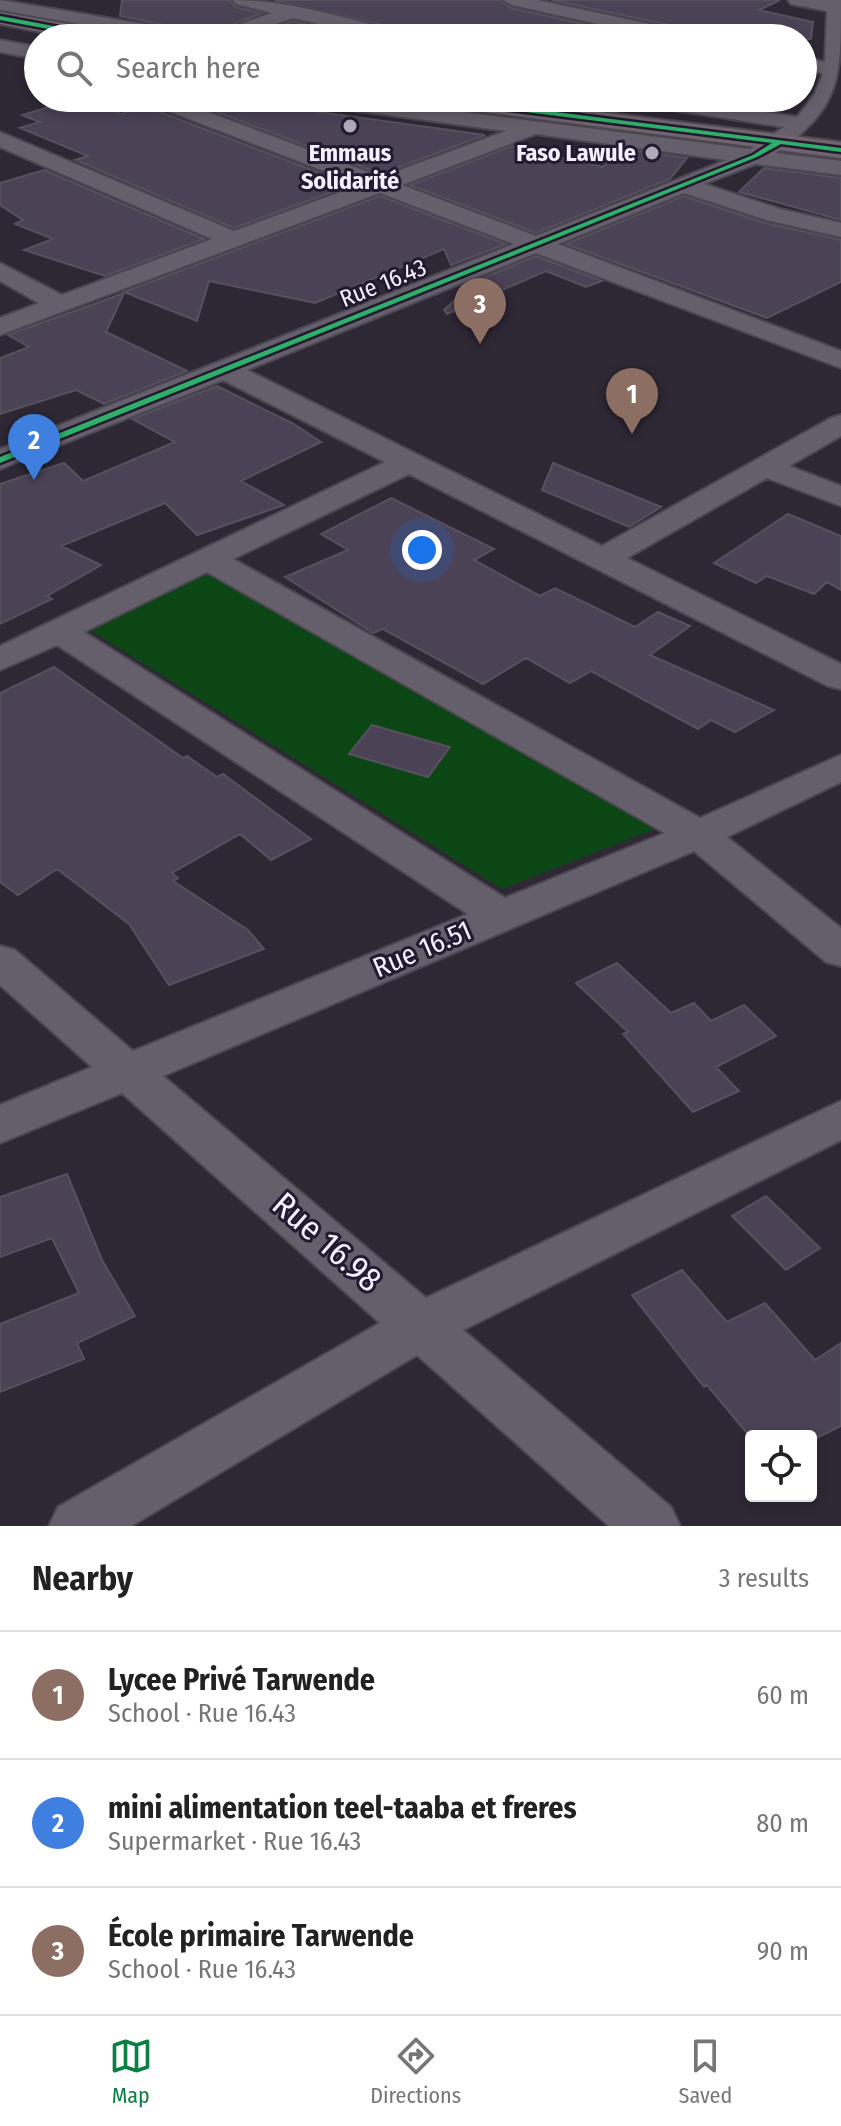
<!DOCTYPE html>
<html lang="en">
<head>
<meta charset="utf-8">
<style>
	:root { --surface:#fff; --page:#f2f2f2; --text:#222; --muted:#767676; --line:#e0e0e0; --accent:#0b8043 }
	body { margin:0; font-family:"Fira Sans Condensed",sans-serif; background:var(--page); color:var(--text) }
	.controls { position:absolute; right:24px; bottom:24px; display:grid; overflow:hidden; border-radius:8px; box-shadow:0 4px 12px #0003 }
	.controls button { width:72px; height:72px; display:grid; place-items:center; padding:0; border:0; border-bottom:2px solid var(--line); background:var(--surface); color:var(--text); font:40px sans-serif }
	.you { position:absolute; left:422px; top:550px; width:28px; height:28px; margin:-20px; border:6px solid #fff; border-radius:50%; background:#1a73e8; box-shadow:0 0 0 12px #1a73e833 }
	.badge { display:grid; place-items:center; width:52px; height:52px; border-radius:50%; background:var(--accent); color:#fff; font-size:26px; font-weight:700 }
	.pin { position:absolute; translate:-50% -66px; filter:drop-shadow(0 2px 4px #0008) }
	.pin::after { content:''; position:absolute; top:42px; width:28px; height:24px; background:inherit; clip-path:polygon(0 0,100% 0,50% 100%) }
	.list { margin:0; padding:0; list-style:none }
	h2 { display:flex; justify-content:space-between; align-items:center; height:104px; margin:0; padding:0 32px; font-size:34px }
	h2 small { font-size:26px; font-weight:400; color:var(--muted) }
	.list li { display:grid; grid-template-columns:52px 1fr auto; gap:24px; align-items:center; box-sizing:border-box; height:128px; padding:0 32px; border-top:2px solid var(--line) }
	.list b { display:block; font-size:30px; white-space:nowrap }
	.list p { margin:0; font-size:26px; white-space:nowrap; color:var(--muted) }
	.list em { font-size:26px; font-style:normal; color:var(--muted) }
	.icon { flex:none; width:44px; height:44px; fill:none; stroke:currentColor; stroke-width:2; stroke-linecap:round; stroke-linejoin:round }
	.map { position:relative; flex:none; width:841px; height:1526px; overflow:hidden }
	.search { position:absolute; background:var(--surface); box-shadow:0 4px 12px #0003; left:24px; right:24px; top:24px; height:88px; display:flex; align-items:center; gap:20px; box-sizing:border-box; padding:0 28px; border-radius:44px; color:var(--muted); font-size:30px }
	.sheet { height:488px; background:var(--surface) }
	nav { display:flex; justify-content:space-around; align-items:center; box-sizing:border-box; height:112px; border-top:2px solid var(--line); background:var(--surface); font-size:22px; color:var(--muted) }
	nav a { display:grid; justify-items:center; gap:4px }
	nav .on { color:var(--accent) }
	.map>svg:first-child { display:block }
	.green { fill:#0b4614 }
	.building { fill:#4b4256; stroke:#56515c; stroke-width:2 }
	.lines { fill:none; stroke-linecap:round; stroke-linejoin:round }
	.minor-casing { stroke:#4b4651; stroke-width:4 }
	.highway-casing { stroke:#4b4651; stroke-width:4 }
	.minor { fill:#645f6a; fill-rule:evenodd }
	.highway { fill:#71646d; fill-rule:evenodd }
	.cycleway-casing { stroke:#231930; stroke-width:5 }
	.cycleway { fill:#2db169; fill-rule:evenodd }
	.poi-dot { fill:#afaab7; stroke:#231930; stroke-width:3 }
	.labels { text-anchor:middle; dominant-baseline:central; stroke-width:6; stroke-linejoin:round; paint-order:stroke }
	.far-poi-label { font-size:24px; font-weight:bold; fill:#f5f0fd; stroke:#231930 }
	.far-street-label { font-size:24px; fill:#f5f0fd; stroke:#231930 }
	.street-label { font-size:28px; fill:#f5f0fd; stroke:#231930 }
	.near-street-label { font-size:34px; fill:#f5f0fd; stroke:#231930 }
</style>
</head>
<body>
<div class="map">
<svg width="841" height="1526" viewBox="0 0 841 1526">
	<rect width="100%" height="100%" fill="#2e2835"/>
	<!-- green -->
	<path class="green" d="M207 571 660 827 502 889 90 630Z"/>
	<!-- building -->
	<path class="building" d="M122 0H230L235 7 262 13 208 34 120 16Z
		M274 0H500L511 8 647 38H414L409 31Z
		M551 0H780L759 10 813 22 811 39 700 38 688 29Z
		M293 21 364 38H246Z
		M78 98 121 114 145 106 351 185 234 228 75 160 88 156 20 128 40 122 22 115Z
		M188 98H254L261 99 254 103 485 135 381 174 185 100Z
		M512 146 603 167 617 148 687 158 670 179 536 233 410 185Z
		M764 168 841 178V220L739 192Z
		M44 170 204 239 105 276 24 250 53 239 15 224 23 220 0 205V183Z
		M380 196 506 244 451 265 444 249 315 303 209 281 197 321 124 292Z
		M684 196 765 223 841 240V282L767 318 566 244Z
		M536 256 602 281 586 287 546 271 447 314 444 310 476 281Z
		M124 293 106 332 187 371 104 404 76 390 0 414V358L29 347 8 335Z
		M217 386 294 424 321 442 241 481 284 505 197 535 165 503 61 546 101 565 47 596 52 599 0 624V484L64 463 83 481 175 442 132 419Z
		M553 463 661 507 629 527 542 490Z
		M391 498 494 549 474 560 540 596 555 588 635 627 658 612 690 626 650 655 774 710 735 732 711 720 698 729 591 671 570 683 526 658 483 684 383 629 373 633 285 577 348 550 321 534Z
		M788 514 841 536V590L827 582 814 594 767 576 756 583 714 563Z
		M54 667 183 758 187 756 217 777 223 774 311 839 271 860 240 834 172 873 178 878 173 881 248 930 264 949 169 985 129 924 57 869 18 895 0 882V693Z
		M372 725 450 747 428 777 349 754Z
		M617 963 671 1013 694 1003 711 1021 744 1005 776 1036 716 1067 739 1091 693 1112 623 1034 628 1032 576 983Z
		M67 1174 102 1260 135 1316 77 1343 84 1359 0 1392V1324L79 1293 52 1238 0 1257V1197Z
		M766 1196 820 1248 786 1270 732 1216Z
		M682 1270 727 1322 765 1303 815 1360 841 1343V1426L811 1441V1436L751 1438 707 1385 704 1387 632 1295Z"/>
	<g class="lines">
		<defs>
			<path id="minor" d="M0 0 191 32 201 38H158L0 10Z
				M233 0C292 0 350 20 408 34L411 38H377L293 18 237 38H209L212 34 272 13 236 4Z
				M503 0H537L687 32 697 38H661L512 5Z
				M788 0H841C841 79 841 108 776 153L841 161V175L756 164 704 184 780 209 841 223V237L766 220 684 193 558 244 841 351V368L536 253 247 370 602 546 831 418 841 415V436L789 466 841 486V506L767 478 627 558 841 664V689L828 686 409 474 233 559 700 818 841 755V782L727 837 841 928V966L826 962 694 851 163 1076 426 1298 841 1101V1140L463 1330 671 1507 680 1526H609L417 1355 131 1526H49L58 1507 380 1323 122 1093 0 1143V1105L92 1067 0 985V946L15 950 133 1051 468 914 57 645 0 670V646L385 462 223 380 0 469V449L514 244 380 193 0 335V318L39 303 0 281V263L62 295 212 239 0 147V132L234 231 360 185 145 102 142 98H171L381 177 506 131 307 104 297 98H355L750 149 784 127 633 104 623 98H674L797 117 814 95 822 76V73L803 69V57L825 62 827 11 791 4ZM536 134 726 160 536 236 402 185ZM207 572 665 833 505 898 84 632Z
				M0 40 38 47V59L0 52Z"/>
			<path id="highway" d="M0 12 107 31 118 38H72L0 24Z
				M418 98H487L841 142V158L430 105 422 103Z"/>
		</defs>
		<!-- minor casing -->
		<use href="#minor" class="minor-casing"/>
		<!-- highway casing -->
		<use href="#highway" class="highway-casing"/>
		<!-- minor -->
		<use href="#minor" class="minor"/>
		<!-- highway -->
		<use href="#highway" class="highway"/>
		<defs>
			<path id="cycleway" d="M0 16 107 36 110 38H97L0 20Z
				M427 98H445L841 148V152L781 144 757 157 0 463V457L753 155 772 143 430 100Z"/>
		</defs>
		<!-- cycleway casing -->
		<use href="#cycleway" class="cycleway-casing"/>
		<!-- cycleway -->
		<use href="#cycleway" class="cycleway"/>
	</g>
	<!-- markers -->
	<g class="poi-dot">
		<circle cx="350" cy="126" r="8"/>
		<circle cx="652" cy="153" r="8"/>
	</g>
	<g class="labels">
		<!-- far-poi labels -->
		<g class="far-poi-label">
			<text x="350" y="153">Emmaus<tspan x="350" dy="28">Solidarité</tspan></text>
			<text x="636" y="153" text-anchor="end">Faso Lawule</text>
		</g>
		<!-- far-street labels -->
		<g class="far-street-label">
			<text transform="translate(383 283) rotate(-22)">Rue 16.43</text>
		</g>
		<!-- street labels -->
		<g class="street-label">
			<text transform="translate(422 949) rotate(-23)">Rue 16.51</text>
		</g>
		<!-- near-street labels -->
		<g class="near-street-label">
			<text transform="translate(327 1242) rotate(41)">Rue 16.98</text>
		</g>
	</g>
</svg>
<div class="controls">
<button><svg class="icon" aria-label="locate" viewBox="0 0 24 24"><circle cx="12" cy="12" r="6"/><path d="M12 2v4M12 18v4M2 12h4M18 12h4"/></svg></button>
</div>
<div class="you"></div>
<div class="pin badge" style="left:632px;top:434px;background:#8d6e63">1</div>
<div class="pin badge" style="left:34px;top:480px;background:#3f7fe0">2</div>
<div class="pin badge" style="left:480px;top:344px;background:#8d6e63">3</div>
<div class="search"><svg class="icon" aria-label="search" viewBox="0 0 24 24"><circle cx="10" cy="10" r="6"/><path d="M15 15l6 6"/></svg>Search here</div>
</div>
<section class="sheet">
<h2>Nearby<small>3 results</small></h2>
<ul class="list">
<li><span class="badge" style="background:#8d6e63">1</span><div><b>Lycee Privé Tarwende</b><p>School · Rue 16.43</p></div><em>60 m</em></li>
<li><span class="badge" style="background:#3f7fe0">2</span><div><b>mini alimentation teel-taaba et freres</b><p>Supermarket · Rue 16.43</p></div><em>80 m</em></li>
<li><span class="badge" style="background:#8d6e63">3</span><div><b>École primaire Tarwende</b><p>School · Rue 16.43</p></div><em>90 m</em></li>
</ul>
</section>
<nav>
<a class="on"><svg class="icon" aria-label="map" viewBox="0 0 24 24"><path d="M3 6l6-2 6 2 6-2v14l-6 2-6-2-6 2zM9 4v14M15 6v14"/></svg>Map</a>
<a><svg class="icon" aria-label="directions" viewBox="0 0 24 24"><path d="M12 3l9 9-9 9-9-9zM9 14v-3h6M13 9l2 2-2 2"/></svg>Directions</a>
<a><svg class="icon" aria-label="saved" viewBox="0 0 24 24"><path d="M7 4h10v16l-5-4-5 4z"/></svg>Saved</a>
</nav>
</body>
</html>
